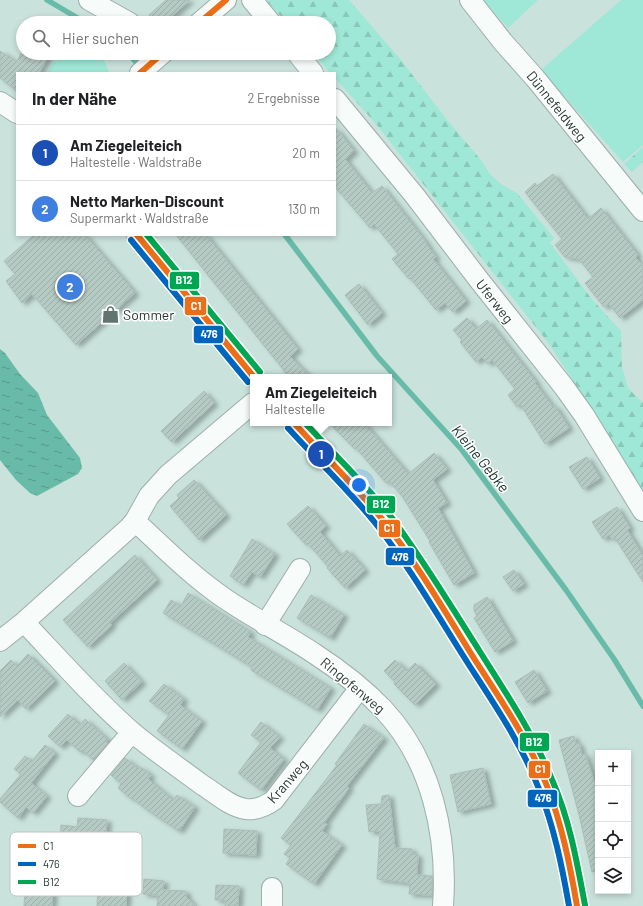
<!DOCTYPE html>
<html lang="de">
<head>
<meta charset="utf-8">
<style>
	:root { --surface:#fff; --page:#f2f2f2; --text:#202124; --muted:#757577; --line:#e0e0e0; --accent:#61746f }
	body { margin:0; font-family:Barlow,sans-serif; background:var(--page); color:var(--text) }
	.controls { position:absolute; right:12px; bottom:12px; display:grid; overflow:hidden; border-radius:0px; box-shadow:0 2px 6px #0003 }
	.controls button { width:36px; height:36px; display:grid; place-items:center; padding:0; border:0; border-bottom:1px solid var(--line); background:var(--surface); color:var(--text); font:20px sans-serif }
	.you { position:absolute; left:359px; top:485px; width:14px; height:14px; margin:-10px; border:3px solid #fff; border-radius:50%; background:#1a73e8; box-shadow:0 0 0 6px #1a73e833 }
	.badge { display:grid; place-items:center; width:26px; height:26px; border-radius:50%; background:var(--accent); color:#fff; font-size:13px; font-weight:700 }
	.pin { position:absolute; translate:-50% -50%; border:2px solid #fff; box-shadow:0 1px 4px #0006 }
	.popup { position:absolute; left:250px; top:374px; width:142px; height:52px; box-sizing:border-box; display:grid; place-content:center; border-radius:0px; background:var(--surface); filter:drop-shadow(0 1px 3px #0005); font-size:13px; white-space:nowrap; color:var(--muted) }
	.popup b { font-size:15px; color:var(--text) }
	.popup::after { content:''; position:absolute; left:50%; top:100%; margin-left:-8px; border:8px solid transparent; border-top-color:var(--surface) }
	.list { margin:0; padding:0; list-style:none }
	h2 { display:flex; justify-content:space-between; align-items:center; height:52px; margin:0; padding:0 16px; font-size:17px }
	h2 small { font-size:13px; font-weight:400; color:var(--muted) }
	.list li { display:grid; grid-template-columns:26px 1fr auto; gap:12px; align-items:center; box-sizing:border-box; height:56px; padding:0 16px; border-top:1px solid var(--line) }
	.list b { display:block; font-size:15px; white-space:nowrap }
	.list p { margin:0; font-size:13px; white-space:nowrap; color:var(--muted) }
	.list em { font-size:13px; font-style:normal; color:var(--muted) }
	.icon { flex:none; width:22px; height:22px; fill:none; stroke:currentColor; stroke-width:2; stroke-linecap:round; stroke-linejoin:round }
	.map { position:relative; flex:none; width:643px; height:906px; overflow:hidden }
	.search { position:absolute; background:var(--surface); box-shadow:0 2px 6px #0003; left:16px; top:16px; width:320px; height:44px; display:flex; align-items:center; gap:10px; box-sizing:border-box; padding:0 14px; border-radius:22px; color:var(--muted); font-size:15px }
	.panel { position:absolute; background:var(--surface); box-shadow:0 2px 6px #0003; left:16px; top:72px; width:320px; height:164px; border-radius:0px }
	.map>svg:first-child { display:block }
	.grass { fill:#9fe7d6 }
	.forest { fill:url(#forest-firs) }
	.water { fill:url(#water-ripples) }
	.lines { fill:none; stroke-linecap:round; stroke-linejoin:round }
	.stream { stroke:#69bba9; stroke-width:5.5 }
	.building { fill:url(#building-hatch); stroke:#aabdb8; filter:url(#shadow) }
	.street-casing { stroke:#9cafaa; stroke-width:22 }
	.street { stroke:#f7fbfa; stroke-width:20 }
	.bus-1-casing { stroke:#fff; stroke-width:9 }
	.bus-2-casing { stroke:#fff; stroke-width:9 }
	.bus-3-casing { stroke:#fff; stroke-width:9 }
	.bus-1 { stroke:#ea6f18; stroke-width:6 }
	.bus-2 { stroke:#0065bd; stroke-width:6 }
	.bus-3 { stroke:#00a651; stroke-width:6 }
	.labels { text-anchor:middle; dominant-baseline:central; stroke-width:3; stroke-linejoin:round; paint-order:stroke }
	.street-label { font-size:14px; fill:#283934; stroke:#fff }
	.poi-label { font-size:14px; fill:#283934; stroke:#fff; text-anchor:start }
	.water-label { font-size:15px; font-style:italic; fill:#19312b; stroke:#fff }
	.key { fill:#fff; stroke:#bec4c2; stroke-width:1 }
	.key-label { font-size:11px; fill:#283934 }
	.line-badge { stroke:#fff; stroke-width:1.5 }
	.badge-label { font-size:11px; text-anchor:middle; font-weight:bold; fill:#fff }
</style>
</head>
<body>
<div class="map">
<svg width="643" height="906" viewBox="0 0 643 906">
	<defs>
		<pattern id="forest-firs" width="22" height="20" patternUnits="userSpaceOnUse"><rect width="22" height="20" fill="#9fe7d6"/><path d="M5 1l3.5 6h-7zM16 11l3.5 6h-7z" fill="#89c7b8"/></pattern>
		<pattern id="water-ripples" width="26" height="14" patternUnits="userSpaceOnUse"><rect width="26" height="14" fill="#69bba9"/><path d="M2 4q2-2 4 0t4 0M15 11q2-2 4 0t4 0" fill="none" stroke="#56998a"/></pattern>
		<pattern id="building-hatch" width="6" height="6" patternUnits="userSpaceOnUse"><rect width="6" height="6" fill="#b6cac4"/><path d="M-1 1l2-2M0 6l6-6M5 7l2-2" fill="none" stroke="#9caea9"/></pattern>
		<filter id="shadow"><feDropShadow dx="4.5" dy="2.5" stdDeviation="2" flood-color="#0004"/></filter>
	</defs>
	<rect width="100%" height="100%" fill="#cae2dc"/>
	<!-- grass -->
	<path class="grass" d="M483 0H538L508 28Z
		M621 0H643V145L623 162 541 70Z
		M59 53H93L104 60 109 72 47 73Z"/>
	<!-- forest -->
	<path class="forest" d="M266 0H349L401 60 447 120 481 160 490 174 502 185 517 193 554 238 550 243 591 298 621 331 622 367 628 388 643 403V490L550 345 376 124 335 78V73H330L313 53H329V23H287Z
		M643 147V162L632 172 624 164Z"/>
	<!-- water -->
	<path class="water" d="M0 349 5 353 20 374 38 393 47 415 80 458 82 468 78 474 37 496 30 493 16 480 0 460Z"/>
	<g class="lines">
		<!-- stream -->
		<path class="stream" d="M47 0 86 23
			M128 53 141 68
			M285 235 377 356 462 450 566 590 614 659 643 706"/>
	</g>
	<!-- building -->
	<path class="building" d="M166 0H190L164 23H156L149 15Z
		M0 51 17 62 21 53H50L39 73H17V91L0 78Z
		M335 127 354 151 345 159 372 193 382 186 425 241 429 248 436 257 433 259 466 301 453 312 445 303 436 310 410 278 409 279 392 259 398 254 374 224 370 228 335 187Z
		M553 174 588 219 601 208 637 254 636 258 643 266V300L620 318 609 304 604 307 585 283 593 277 579 259 565 257 555 245 562 239 525 192 535 183 537 186Z
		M34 235H85L135 293 76 345 32 294 22 303 6 281 15 274 4 261Z
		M176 235H206L298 349 290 356 310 377H289Z
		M359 284 382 313 368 325 345 295Z
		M467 318 476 329 487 320 536 382 535 383 553 407 555 406 569 428 545 444 520 404 517 407 508 395 515 389 492 360 488 364 482 357 476 362 460 342 462 340 453 330Z
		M204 391 214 403 172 442 161 431Z
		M329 423H364L408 474 434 453 447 469 433 480 447 503 438 508 474 573 454 585 429 542 430 541 402 496 389 481 386 483 356 448 355 449Z
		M587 457 600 478 583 489 569 467Z
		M194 480 226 515 199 540 170 506 179 498 177 495Z
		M308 506 326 526 320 532 340 556 347 550 365 570 345 588 327 568 328 567 318 555 307 543 306 545 287 524Z
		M617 507 630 528 627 530 643 556V582L615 538 612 539 609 535 603 539 592 522Z
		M252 539 275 554 260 577 252 572 243 585 230 576Z
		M135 555 157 580 110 623 112 625 88 647 63 620Z
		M514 570 524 584 513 591 503 577Z
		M188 593 251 632 248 637 331 688 317 710 251 670 252 667 163 613 171 600 181 606Z
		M311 595 344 615 330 638 297 618Z
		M487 597 513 641 495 652 474 618 477 616 474 611V605Z
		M28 654 55 681 26 709 18 700 0 717V671L11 660 17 666Z
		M395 660 407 671 415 663 436 684 415 705 394 684 395 682 384 671Z
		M124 663 142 682 122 700 105 681Z
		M534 670 547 691 528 703 515 682Z
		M164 684 184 699 180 705 202 721 182 749 157 731 169 715 149 701Z
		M68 714 80 725 85 719 108 740 106 742 108 743 93 760 82 750 80 752 67 740 60 747 48 736Z
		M261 722 280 737 270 748 284 759 261 790 238 773 261 742 251 735Z
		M364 724 384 738 347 786 349 788 324 823 327 824 322 831 342 845 314 884 286 864 290 858 284 854 291 845 281 838 337 765 335 764Z
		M574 736 576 744 579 743 582 755 585 754 594 780 598 779V871L592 872 579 815 559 740Z
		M45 745 55 753 31 783 47 796 33 813 26 807 18 818 0 802V799L21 774 14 769 25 756 32 761Z
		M125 758 138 768H142L151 775 148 779 173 800 177 795 195 807 179 831 147 810 132 798 131 799 118 788 121 784 111 775Z
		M483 768 491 804 458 812 450 775Z
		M389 795 395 848 412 849V854L418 855 417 875 432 876V895L409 894 410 883 377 879 380 831 369 832 366 805 381 804 382 796Z
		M78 818 107 820 105 850 76 849V842L60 841 61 825 77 827Z
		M224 829 257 831 256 855 223 853Z
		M144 879 164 881 163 890 186 891V896L195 906H157L158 895 143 894Z
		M216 885 239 886 238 906H225V900H215Z
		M98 886 127 888 126 906H97Z
		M25 888 53 889 52 906H24Z"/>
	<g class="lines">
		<defs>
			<path id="street" d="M89 0 130 23
				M252 0 271 23
				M470 0 503 42 535 78 643 211
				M199 23 226 0
				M297 53 313 73
				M140 73 163 53
				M335 99 415 196 479 280 564 387 584 415 643 511
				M0 102 17 113
				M137 235 254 377
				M294 423C323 455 355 485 382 519 411 556 436 597 461 637 488 680 517 723 539 769 559 810 569 861 577 906
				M135 521C164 548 192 576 224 598 253 618 285 634 315 654 338 669 363 688 383 709 432 761 448 836 443 906
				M24 622C59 659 94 699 133 733 155 751 178 767 201 784 214 792 230 807 246 809 257 810 266 806 274 800L360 688
				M265 625 300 569
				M0 641 24 622 129 528 135 521 149 496 168 475 253 403
				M78 796 132 732
				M272 888V906"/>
		</defs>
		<!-- street casing -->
		<use href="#street" class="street-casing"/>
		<!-- street -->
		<use href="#street" class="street"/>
		<defs>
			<path id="bus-1" d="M199 23 226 0
				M140 73 163 53
				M137 235 254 377
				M294 423C323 455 355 485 382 519 417 563 445 612 475 660 501 700 529 741 547 786 562 825 570 865 577 906"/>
			<path id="bus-2" d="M131 240 248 382
				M288 428C317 460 349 490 376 524 411 569 439 618 469 665 495 705 522 745 539 789 554 827 562 866 569 906"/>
			<path id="bus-3" d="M147 235 260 372
				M305 423C333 453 363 482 389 514 423 559 452 608 482 655 508 696 535 737 553 782 570 821 577 863 585 905"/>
		</defs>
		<!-- bus-1 casing -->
		<use href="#bus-1" class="bus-1-casing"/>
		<!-- bus-2 casing -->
		<use href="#bus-2" class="bus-2-casing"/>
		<!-- bus-3 casing -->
		<use href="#bus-3" class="bus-3-casing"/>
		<!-- bus-1 -->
		<use href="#bus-1" class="bus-1"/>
		<!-- bus-2 -->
		<use href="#bus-2" class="bus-2"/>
		<!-- bus-3 -->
		<use href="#bus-3" class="bus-3"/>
	</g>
	<!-- icons -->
	<defs>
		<symbol id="shop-bare" viewBox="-9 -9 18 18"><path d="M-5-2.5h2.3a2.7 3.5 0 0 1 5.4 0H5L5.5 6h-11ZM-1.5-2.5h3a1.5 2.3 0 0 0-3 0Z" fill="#61746f" stroke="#fff" stroke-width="2.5" paint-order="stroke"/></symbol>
	</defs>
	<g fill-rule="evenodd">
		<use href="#shop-bare" x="98" y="302" width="25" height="25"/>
	</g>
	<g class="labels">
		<!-- street labels -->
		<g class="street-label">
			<text transform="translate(557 106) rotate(51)">Dünnefeldweg</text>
			<text transform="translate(495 301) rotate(52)">Uferweg</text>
			<text transform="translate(353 685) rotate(40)">Ringofenweg</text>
			<text transform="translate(287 781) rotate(-49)">Kranweg</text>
		</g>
		<!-- poi labels -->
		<g class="poi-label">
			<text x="123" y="314">Sommer</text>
		</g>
		<!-- water labels -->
		<g class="water-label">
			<text transform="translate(481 458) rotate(51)">Kleine Gebke</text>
		</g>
	</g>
	<!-- legend -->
	<rect x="10" y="832" width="132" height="64" rx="6" class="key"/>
	<rect x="18" y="844" width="18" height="4" fill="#ea6f18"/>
	<rect x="18" y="862" width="18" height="4" fill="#0065bd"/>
	<rect x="18" y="880" width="18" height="4" fill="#00a651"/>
	<g class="key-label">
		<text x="43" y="850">C1</text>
		<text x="43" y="868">476</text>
		<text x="43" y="886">B12</text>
	</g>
	<g class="line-badge">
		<rect x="169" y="271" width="31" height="19" rx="4" fill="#00a651"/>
		<rect x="184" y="296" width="23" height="20" rx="4" fill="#ea6f18"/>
		<rect x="193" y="325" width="31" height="19" rx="4" fill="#0065bd"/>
		<rect x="366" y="495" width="30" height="19" rx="4" fill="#00a651"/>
		<rect x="378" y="519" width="23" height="19" rx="4" fill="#ea6f18"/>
		<rect x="385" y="547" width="30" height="19" rx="4" fill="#0065bd"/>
		<rect x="519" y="732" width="31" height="20" rx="4" fill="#00a651"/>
		<rect x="528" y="760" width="23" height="19" rx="4" fill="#ea6f18"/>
		<rect x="527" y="789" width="31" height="19" rx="4" fill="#0065bd"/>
	</g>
	<g class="badge-label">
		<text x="184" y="284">B12</text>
		<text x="196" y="310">C1</text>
		<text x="209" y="338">476</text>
		<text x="381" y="508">B12</text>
		<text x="389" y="532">C1</text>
		<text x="400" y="561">476</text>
		<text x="534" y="746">B12</text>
		<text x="540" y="773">C1</text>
		<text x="543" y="802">476</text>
	</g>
</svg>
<div class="controls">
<button>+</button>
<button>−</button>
<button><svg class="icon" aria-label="locate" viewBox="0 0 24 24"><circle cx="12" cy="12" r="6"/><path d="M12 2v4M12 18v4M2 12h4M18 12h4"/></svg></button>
<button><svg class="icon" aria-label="layers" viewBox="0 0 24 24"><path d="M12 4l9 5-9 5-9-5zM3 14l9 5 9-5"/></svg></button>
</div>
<div class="you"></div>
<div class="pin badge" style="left:321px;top:454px;background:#1a4fb4">1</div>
<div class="popup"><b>Am Ziegeleiteich</b>Haltestelle</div>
<div class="pin badge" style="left:70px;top:287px;background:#3f7fe0">2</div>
<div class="search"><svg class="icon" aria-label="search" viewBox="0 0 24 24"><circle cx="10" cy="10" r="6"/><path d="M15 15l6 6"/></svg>Hier suchen</div>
<section class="panel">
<h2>In der Nähe<small>2 Ergebnisse</small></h2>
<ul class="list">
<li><span class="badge" style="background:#1a4fb4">1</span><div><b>Am Ziegeleiteich</b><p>Haltestelle · Waldstraße</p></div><em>20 m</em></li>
<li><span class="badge" style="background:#3f7fe0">2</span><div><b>Netto Marken-Discount</b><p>Supermarkt · Waldstraße</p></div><em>130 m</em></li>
</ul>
</section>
</div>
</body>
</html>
